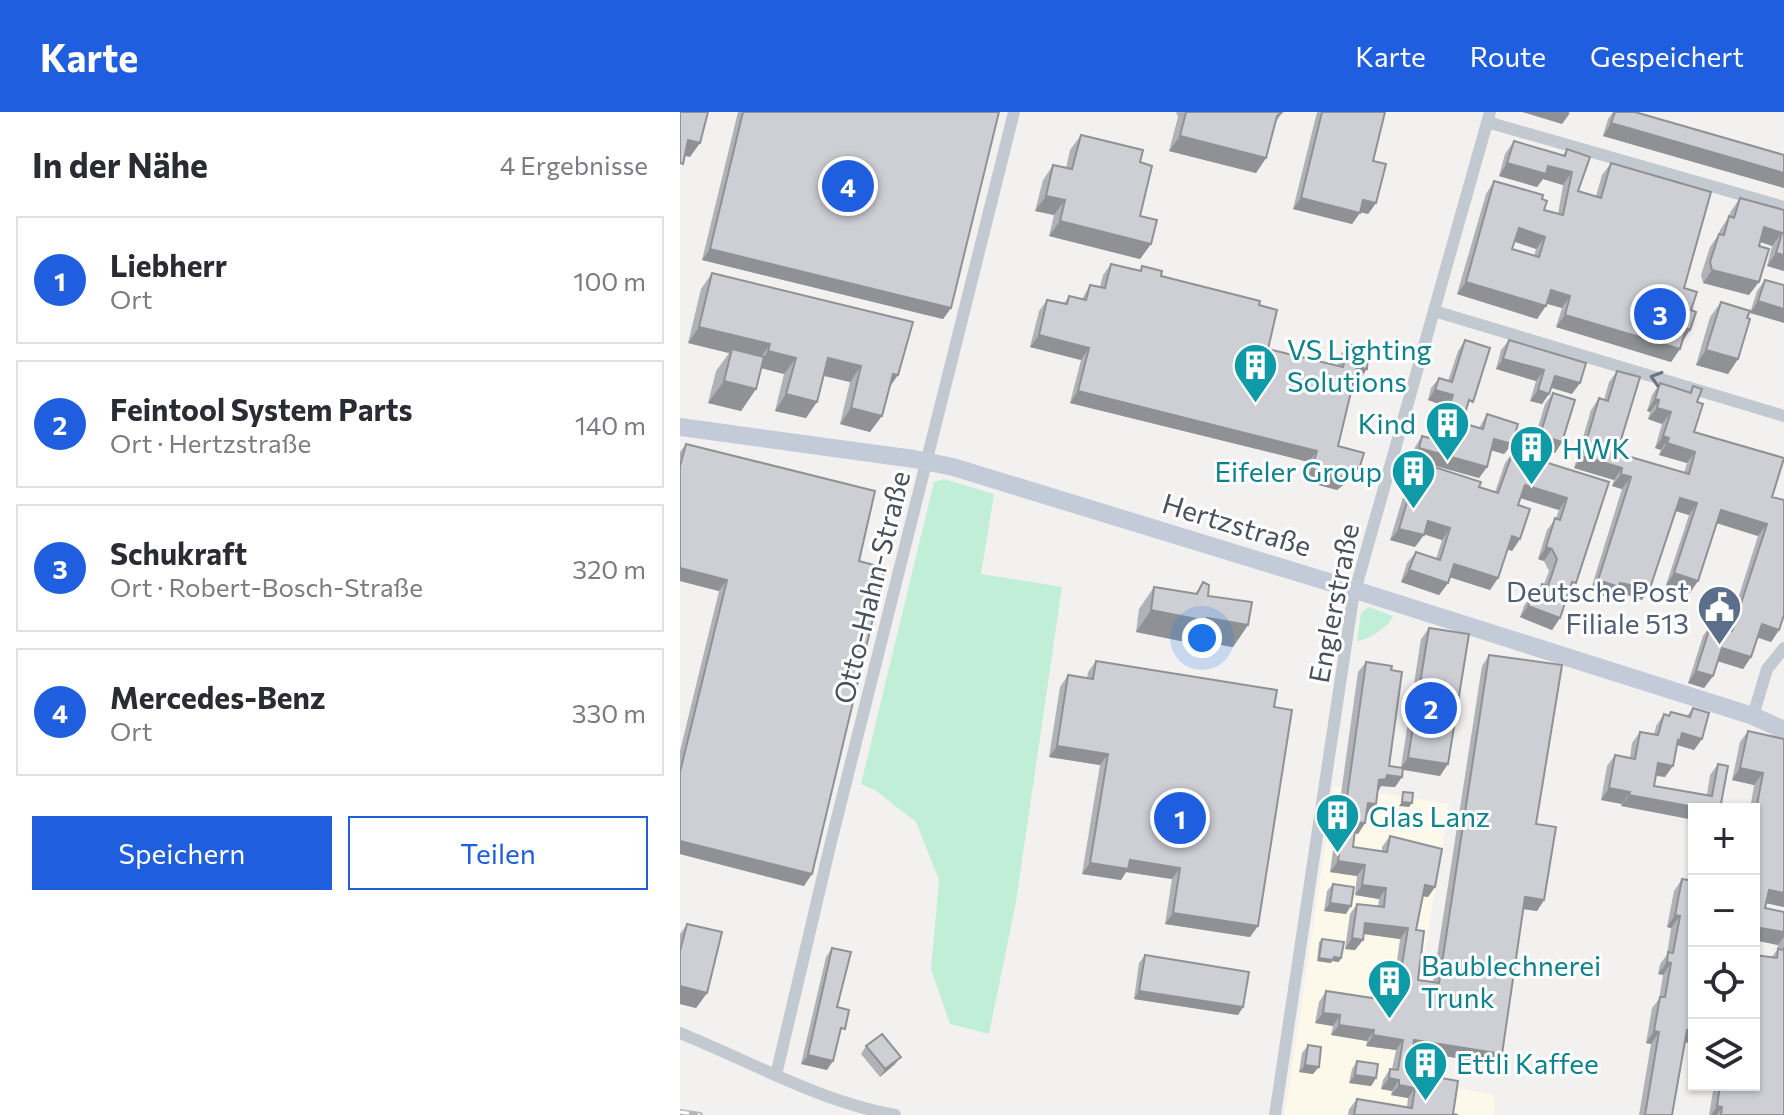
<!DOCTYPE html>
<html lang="de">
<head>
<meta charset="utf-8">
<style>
	:root { --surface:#fff; --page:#f2f2f3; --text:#2b2b33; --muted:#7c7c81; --line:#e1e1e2; --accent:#1f5ede }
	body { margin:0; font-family:Commissioner,sans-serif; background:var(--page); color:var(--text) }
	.controls { position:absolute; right:24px; bottom:24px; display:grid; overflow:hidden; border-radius:0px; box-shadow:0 2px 6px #0004 }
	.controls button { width:72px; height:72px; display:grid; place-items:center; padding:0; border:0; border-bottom:2px solid var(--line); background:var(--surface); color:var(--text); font:40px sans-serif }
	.you { position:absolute; left:522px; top:526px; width:28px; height:28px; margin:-20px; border:6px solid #fff; border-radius:50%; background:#1a73e8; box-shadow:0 0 0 12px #1a73e833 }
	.badge { display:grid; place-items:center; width:52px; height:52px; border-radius:50%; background:var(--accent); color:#fff; font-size:26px; font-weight:700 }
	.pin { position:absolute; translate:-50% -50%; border:4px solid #fff; box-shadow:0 2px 8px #0006 }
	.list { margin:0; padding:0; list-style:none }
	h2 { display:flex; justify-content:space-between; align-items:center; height:104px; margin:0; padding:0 32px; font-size:34px }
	h2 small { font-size:26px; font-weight:400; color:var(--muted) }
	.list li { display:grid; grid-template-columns:52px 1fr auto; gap:24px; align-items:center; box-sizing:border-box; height:128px; margin:0 16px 16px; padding:0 16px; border:2px solid var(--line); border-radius:0px }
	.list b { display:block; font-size:30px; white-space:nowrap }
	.list p { margin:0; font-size:26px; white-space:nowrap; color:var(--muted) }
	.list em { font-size:26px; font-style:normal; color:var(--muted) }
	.actions { display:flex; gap:16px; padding:24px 32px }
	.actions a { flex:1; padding:18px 0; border:2px solid var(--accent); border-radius:0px; text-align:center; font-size:28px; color:var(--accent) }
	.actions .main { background:var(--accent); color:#fff }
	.icon { flex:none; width:44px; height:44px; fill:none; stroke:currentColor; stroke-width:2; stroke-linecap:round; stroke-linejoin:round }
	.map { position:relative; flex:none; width:1104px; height:1003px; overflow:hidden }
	header { display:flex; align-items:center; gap:48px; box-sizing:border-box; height:112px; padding:0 40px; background:var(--accent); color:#fff }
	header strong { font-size:38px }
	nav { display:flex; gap:44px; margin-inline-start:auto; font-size:28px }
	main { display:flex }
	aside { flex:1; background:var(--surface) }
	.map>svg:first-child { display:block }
	.commercial { fill:#fcf9eb }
	.green { fill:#c1eed7 }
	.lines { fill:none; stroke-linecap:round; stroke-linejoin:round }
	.street { stroke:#c2c9d1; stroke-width:12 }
	.secondary { stroke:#c4cbd8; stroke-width:18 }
	.rail-casing { stroke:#b3b5ba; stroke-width:6 }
	.rail { stroke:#fff; stroke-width:3; stroke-dasharray:9; stroke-linecap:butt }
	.wall { fill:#b0b2b7; fill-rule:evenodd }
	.shaded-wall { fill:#909195 }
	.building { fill:#cdcfd5; stroke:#909195; stroke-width:2; fill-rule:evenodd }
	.oneway { stroke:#6d7580 }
	.labels { text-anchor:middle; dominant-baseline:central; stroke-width:6; stroke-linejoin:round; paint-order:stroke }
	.culture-label { font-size:28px; fill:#0d838f; stroke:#fff; text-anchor:start }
	.street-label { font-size:28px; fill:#49515d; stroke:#fff }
	.service-label { font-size:28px; fill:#4e5e75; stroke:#fff; text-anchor:end }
</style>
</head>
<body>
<header>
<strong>Karte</strong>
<nav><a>Karte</a><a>Route</a><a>Gespeichert</a></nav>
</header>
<main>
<aside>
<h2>In der Nähe<small>4 Ergebnisse</small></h2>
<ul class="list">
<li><span class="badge">1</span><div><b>Liebherr</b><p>Ort</p></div><em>100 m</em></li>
<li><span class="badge">2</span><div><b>Feintool System Parts</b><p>Ort · Hertzstraße</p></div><em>140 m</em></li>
<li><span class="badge">3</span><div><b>Schukraft</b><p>Ort · Robert-Bosch-Straße</p></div><em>320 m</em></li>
<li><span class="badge">4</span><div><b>Mercedes-Benz</b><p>Ort</p></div><em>330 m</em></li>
</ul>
<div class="actions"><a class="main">Speichern</a><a>Teilen</a></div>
</aside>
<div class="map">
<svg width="1104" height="1003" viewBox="0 0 1104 1003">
	<rect width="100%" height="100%" fill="#f3f1f0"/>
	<!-- commercial -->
	<path class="commercial" d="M654 674 769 692 724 967 812 982 815 985 814 1003H605Z"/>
	<!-- green -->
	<path class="green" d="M264 367 314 382 301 462 382 475 336 790 309 922 270 912 251 857 259 768 236 710 195 678 181 672 254 370Z
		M689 495 713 504C709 515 688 528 677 529L681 501Z"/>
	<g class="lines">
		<!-- street -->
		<path class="street" d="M807 10 1104 95
			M754 199 1104 304
			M1073 604 1087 557 1104 536
			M0 921C72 950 138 989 215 1003
			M96 963 150 734 334 0
			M595 1003 673 486 810 0"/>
		<!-- secondary -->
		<path class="secondary" d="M0 315 234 347 273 355 675 478 1073 604 1104 618"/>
		<defs>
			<path id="rail" d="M0 1000 20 1003"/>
		</defs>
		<!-- rail casing -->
		<use href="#rail" class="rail-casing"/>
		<!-- rail -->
		<use href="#rail" class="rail"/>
	</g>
	<!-- wall -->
	<path class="wall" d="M58 0H319L271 196 263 207 22 148Z
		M496 0H603L595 11 586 46 576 61 489 39 498 5Z
		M637 0H705L693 49 696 91 688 102 680 100 672 112 613 97Z
		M933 0H955L1104 43V76L923 24 928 7Z
		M401 23 460 50V104L471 132 460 147 369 124 374 103 355 99 363 68 373 53 386 56 390 38Z
		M834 29 883 43 887 37 898 79 916 84 922 63 931 51 1004 176 1002 230 1000 237 991 250 876 215 882 196 867 192 857 207 777 182 806 82 814 69 862 87 864 98 878 102 883 73 863 67 857 75 819 64 825 42ZM835 130 856 137 854 144 832 137Z
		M1060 86 1104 98V159L1087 154 1092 134 1080 130 1069 183 1023 171 1021 163 1030 135 1039 122 1040 118 1048 106 1051 99Z
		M431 152 459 159 462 154 481 164 579 193 588 237 658 254 660 243 669 232 679 269 674 268 658 334 680 354 672 366 657 378 624 369 629 350 390 291 401 248 350 235 359 199 367 188 384 192 389 184 402 187 410 173 420 175 423 163Z
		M32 161 233 210 209 276 190 320 160 312 170 270 144 264 126 306 95 299 104 262 81 256 76 277 61 299 28 291 36 259 49 241 8 231 21 177Z
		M1085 168 1104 173 1070 201 1077 179Z
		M1041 190 1058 247 1048 262 1016 253 1030 205Z
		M785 228 786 300 782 311 799 316 807 302 832 332 824 342 811 338 807 355 799 366 731 347 735 335 742 324 760 329 763 318 759 316 765 294 748 288 751 276 759 266 768 269 778 239Z
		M829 228 892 282 871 276 862 292 850 289 856 269 816 257 821 238Z
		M937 259V341L1004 361 1007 351 979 343 981 338 975 336 982 312 968 307 970 300 967 299 972 283 980 271 1009 280 1013 274 1017 290 1014 320 1092 385 1099 518 1091 530 1078 526 1071 545 1063 557 1038 549 1033 564 1024 576 1008 571 1023 524 1031 512 1048 518 1078 424 1037 411 1010 481 986 473 1009 403 996 399 962 488 948 483 946 486 933 483 931 486 910 480 942 377 932 374 934 368 894 356 911 298 919 286 924 288 929 270Z
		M873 281 882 330 875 341 852 335 865 292Z
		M6 332 179 449 124 774 0 742V639L39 479 0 469V340Z
		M833 340 929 370 880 506 872 518 840 505 844 494 852 482 854 483 862 472H864L869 459 864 449 858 447 867 418 876 406 879 398 840 386 838 393 840 427 832 439 828 437 818 466 810 478 770 465 768 471 759 483 721 470 727 451 736 440 756 447 762 428 744 422 735 435 710 428 730 362 739 350 799 375 815 380 825 351Z
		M523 470 528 484 568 513 553 535 512 528 511 531 456 520 459 497 474 475 515 482Z
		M749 516 760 664 723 658 722 665 715 675 701 674 698 678 696 692 688 703 686 702 685 711 678 722 674 721 673 735 702 740V735L710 724 755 775 748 785 742 784 736 818 738 868 753 870 802 554 809 543 856 712 864 788 857 799 843 797 814 952 732 939 729 960 773 1002 778 1003H668L669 997 677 987 727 995 728 986 711 983 712 979 701 977 703 968 710 957H712L716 938 686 934 687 929 651 923 653 914 635 911 639 890 646 879 693 886 694 878 701 868 714 870 720 827 683 822V828L675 838 665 837 670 802 677 792 698 795 699 787 675 783 677 764 650 760 678 560 686 550 709 654 721 655 741 527Z
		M416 549 594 595 570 825 485 812 492 767 446 760 441 768 402 762 420 653 369 645 380 575 388 563 407 566 408 560Z
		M1013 596 1022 627 1014 638 997 633 985 665 976 664 974 674 1027 683 1030 663 1038 652 1040 697 941 694 942 692 921 688 927 654 935 643 950 646 952 631 960 620 974 623 976 614 984 602 988 604 991 600 1007 604Z
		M1068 619 1104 627V795L1086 791 1085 796 1104 800V1003H1029L1034 973H1074L1092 845 1097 838 1098 833 1074 828V697H1070L1074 673 1052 668 1060 630Z
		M1002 767 1004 930 991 1003H959L971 932 966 931 972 896 979 887 983 863 978 862 980 852 987 843 991 816 987 815 994 779Z
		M653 772 666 802 644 799 647 779Z
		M7 812 27 881 16 896 0 892V822Z
		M642 827 659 850 652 849 651 851 637 849 639 830Z
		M152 836 157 895 147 958 121 952 146 845Z
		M465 843 563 895 558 903 454 887 459 851Z
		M628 933 633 962 619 960 622 941Z
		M186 934 215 952 200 965 181 942Z
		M677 949 696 966 691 974 669 971 672 957Z"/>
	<!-- shaded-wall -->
	<path class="shaded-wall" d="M842 0H888L890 1 882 12Z
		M931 11 1104 61V76L923 24Z
		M500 24 586 46 576 61 489 39Z
		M8 28 20 31 10 45 0 43Z
		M827 51 868 54 892 60 883 73 863 67 857 75 819 64Z
		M366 84 385 88 374 103 355 99Z
		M621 86 680 101 672 112 613 97Z
		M683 88 696 91 688 102 675 99Z
		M380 109 471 132 460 147 369 124Z
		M1084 115 1102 121 1092 134 1075 128Z
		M839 116 865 125 856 137 830 128Z
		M30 137 271 196 263 207 22 148Z
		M1096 141 1104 143V159L1087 154Z
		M1032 158 1079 170 1069 183 1023 171Z
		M786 170 866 194 857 207 777 182Z
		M871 178 890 184 882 196 862 190Z
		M1078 189 1104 197V211L1070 201Z
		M885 203 1000 237 991 250 876 215Z
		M19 215 90 232 79 248 52 237 49 241 8 231Z
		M1006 216 1010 218 1002 230Z
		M359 223 409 236 401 248 350 235Z
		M1026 238 1058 247 1048 262 1016 253Z
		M88 239 116 246 104 262 77 255Z
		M148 246 181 254 170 270 137 262Z
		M823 247 864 258 856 269 816 257Z
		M677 255 687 257 679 269 669 266Z
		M213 262 218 263 207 279Z
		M875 264 900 271 892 282 867 274Z
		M44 269 76 277 61 299 28 291Z
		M755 278 773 283 765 294 748 288Z
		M858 278 869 282 862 292 850 289Z
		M398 279 637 339 629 350 390 291Z
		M106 282 137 290 126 306 95 299Z
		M975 287 979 288 970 300 967 299Z
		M171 296 202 304 190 320 160 312Z
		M977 296 991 300 982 312 968 307Z
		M766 306 771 307 763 318 759 316Z
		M860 323 882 330 875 341 852 335Z
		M983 324 989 326 981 338 975 336Z
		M814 327 832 332 824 342 807 337Z
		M987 331 1015 340 1007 351 979 343Z
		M739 336 807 355 799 366 731 347Z
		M902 344 942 356 934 368 894 356Z
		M680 354 672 366 657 378 624 369 632 357Z
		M941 362 951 365 942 377 932 374Z
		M845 373 887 386 879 398 837 385Z
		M1000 386 1017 391 1009 403 992 398Z
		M1041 398 1087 412 1078 424 1033 410Z
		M748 409 770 416 762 428 740 421Z
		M719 417 744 423 735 435 710 428Z
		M832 424 840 427 832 439 824 436Z
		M866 435 872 437 864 449 858 447Z
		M774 452 818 466 810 478 766 464Z
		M0 456 47 468 39 479 0 469Z
		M729 458 768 471 759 483 721 470Z
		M994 461 1018 469 1010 481 986 473Z
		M918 468 940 471H956L970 476 962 488 948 483 946 486 933 483 931 486 910 480Z
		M848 494 880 506 872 518 840 505Z
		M471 498 527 506 568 513 553 535 512 528 511 531 456 520Z
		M1082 512 1099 518 1091 530 1074 524Z
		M1042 536 1071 545 1063 557 1034 548Z
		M1016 559 1033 564 1024 576 1008 571Z
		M1002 621 1022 627 1014 638 997 633 990 640Z
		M377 634 428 642 420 653 369 645Z
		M728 646 768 652 760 664 720 657Z
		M978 651 993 654 985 665 970 662Z
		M1060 656 1083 661 1074 673 1052 668Z
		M707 663 722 665 715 675 701 674 699 678H692L699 668Z
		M929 676 950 680 942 692 921 688Z
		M949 683 1025 697H1014V708L941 694Z
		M722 690 732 691 729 695 719 694Z
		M688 691 696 692 688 703 681 702Z
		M676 710 685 711 678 722 669 720Z
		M0 729 132 762 124 774 0 742Z
		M450 748 500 756 492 767 446 760 441 768 402 762 410 751Z
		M658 749 685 753 677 764 650 760Z
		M682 773 706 776 699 787 675 783Z
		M745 773 755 775 748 785 737 783Z
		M1089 778 1104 781V795L1081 790Z
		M845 785 864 788 857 799 838 796Z
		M650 791 671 794 666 802 644 799Z
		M493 801 578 814 570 825 485 812Z
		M995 803 1000 804 991 816 987 815Z
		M685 811 728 816 720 827 678 821Z
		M1074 815 1104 820V825L1098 833 1074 828Z
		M672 826 683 828 675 838 665 837Z
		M654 845 661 846 659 850 652 849 651 851 637 849 639 846Z
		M987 850 991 851 983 863 978 862Z
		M0 874 27 881 16 896 0 892Z
		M459 879 563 895 558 903 454 887Z
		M643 901 660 903 653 914 635 911Z
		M659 913 694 918 687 929 651 923Z
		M1007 918 1014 919V932L998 929Z
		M974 919 979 920 971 932 966 931Z
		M693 923 723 928 716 938 686 934Z
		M734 928 822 942 814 952 727 938Z
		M128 943 153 949 147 958 121 952Z
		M221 945 215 952 200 965 205 957Z
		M625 953 639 955 633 962 619 960Z
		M675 963 696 966 691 974 669 971Z
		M709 966 719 968 712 979 701 977Z
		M719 973 735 976 728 986 711 983Z
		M1037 994 1042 995 1037 1003H1031Z"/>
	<!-- building -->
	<path class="building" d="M0 0H28L20 31 8 28 3 52 0 51Z
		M63 0H319L271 196 30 137Z
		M506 0H602L597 4 586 46 500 24Z
		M642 0H705L693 49 706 52 696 91 683 88 680 101 621 86Z
		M935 0H955L1104 43V61L931 11Z
		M401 23 463 38 460 50 472 54 460 104 477 108 471 132 380 109 385 88 366 84 373 53 392 57Z
		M834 29 885 44 887 37 910 45 898 79 921 86 931 51 1031 80 1004 176 1017 180 1011 198 1016 200 1010 218 1006 216 1000 237 885 203 890 184 871 178 866 194 786 170 814 69 863 83 862 87 867 89 864 98 883 103 892 60 868 54 866 62 827 51ZM839 116 865 125 859 145 832 137Z
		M1060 86 1104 98V143L1096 141 1102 121 1084 115 1079 134 1089 137 1079 170 1032 158 1030 150 1039 122 1044 123 1049 104 1054 106Z
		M431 152 461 159 462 154 482 159 481 164 580 189 579 193 597 198 588 237 663 255 669 232 681 235 688 242 687 257 677 255 658 334 684 341 680 354 666 366 632 357 637 339 398 279 409 236 359 223 367 188 387 192 389 184 406 188 410 173 425 176Z
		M32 161 233 210 218 263 213 262 202 304 171 296 181 254 148 246 137 290 106 282 116 246 88 239 90 232 19 215Z
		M1085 168 1104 173V197L1078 189Z
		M1041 190 1070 199 1067 206 1070 207 1058 247 1026 238Z
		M785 228 810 236 793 290 789 288 782 311 803 317 807 302 838 312 832 332 814 327 807 355 739 336 742 324 764 330 771 307 766 306 773 283 755 278 759 266 772 270Z
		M829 228 906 251 900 271 875 264 869 282 858 278 864 258 823 247Z
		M52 237 84 245 76 277 44 269Z
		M937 259 960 265 937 341 1009 362 1015 340 987 331 989 326 983 324 991 300 977 296 979 288 975 287 980 271 1011 281 1013 274 1022 277 1017 290 1023 292 1014 320 1104 346 1092 385 1104 388V503L1099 518 1082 512 1071 545 1042 536 1033 564 1016 559 1031 512 1052 519 1087 412 1041 398 1018 469 994 461 1017 391 1000 386 970 476 956 471 955 474 940 471 939 475 918 468 951 365 941 362 942 356 902 344 919 286 928 289Z
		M873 281 895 288 882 330 860 323Z
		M6 332 195 379 179 449 205 456 132 762 0 729V660L47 468 0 456V354Z
		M833 340 929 370 896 471 892 470 880 506 848 494 852 482 858 484 862 472 868 474 877 447 872 437 866 435 875 406 880 408 887 386 845 373 838 393 850 397 840 427 832 424 818 466 774 452 768 471 729 458 736 440 760 448 770 416 748 409 744 423 719 417 739 350 801 370 799 375 818 381Z
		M523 470 529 473 528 484 572 490 568 513 527 506 526 509 471 498 474 475 517 482Z
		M749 516 789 522 768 652 728 646Z
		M809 543 882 553 856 712 876 715 864 788 845 785 822 942 734 928 729 960 778 969 773 1002 778 1003H674L677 987 732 996 735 976 719 973V968L709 966 710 957 718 958 723 928 693 923 694 918 659 913 660 903 643 901 646 879 699 887 701 868 719 871 728 816 685 811 683 828 672 826 677 792 704 795 706 776 682 773 685 753 658 749 686 550 712 554 711 558 722 560 709 654 723 656 722 665 707 663 706 667 699 668 696 692 688 691 685 711 676 710 673 735 707 740 710 724 762 737 755 775 745 773 736 818 744 819 738 868 759 871Z
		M416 549 597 578 594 595 612 598 578 814 493 801 500 756 450 748 448 757 410 751 428 642 377 634 388 563 413 567Z
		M1013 596 1029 601 1022 627 1002 621 1000 629 998 628 993 654 978 651 974 674 1032 684 1038 652 1048 654 1040 697H1025L949 683 950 680 929 676 935 643 955 647 960 620 978 623 984 602 989 604 991 600 1010 605Z
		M1068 619 1104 627V781L1089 778 1085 796 1104 800V820L1074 815V709L1083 661 1060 656Z
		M723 680 733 681 732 691 722 690Z
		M1002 767 1014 769V919L1007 918 992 1003H965L979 920 974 919 980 885H985L991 851 987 850 988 840 993 841 1000 804 995 803Z
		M653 772 674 775 671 794 650 791Z
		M7 812 42 820 27 881 0 874V839Z
		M642 827 664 830 661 846 654 845 653 848 639 846Z
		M1104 835V1003H1041L1042 995 1037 994 1040 973H1074V843L1097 846 1098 837 1104 838Z
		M152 836 171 840 157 895 169 898 165 917 161 916 153 949 128 943Z
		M465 843 569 860 563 895 459 879Z
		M202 922 221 945 205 957 186 934Z
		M628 933 641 935 639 955 625 953Z
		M677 949 698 952 696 966 675 963Z"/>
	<!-- one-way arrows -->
	<defs><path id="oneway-chevron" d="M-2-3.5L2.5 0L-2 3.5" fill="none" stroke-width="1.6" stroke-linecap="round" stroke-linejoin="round" transform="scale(2)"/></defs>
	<use class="oneway" href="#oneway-chevron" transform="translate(976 266) rotate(-163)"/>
	<!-- icons -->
	<defs>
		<symbol id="building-pin" viewBox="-11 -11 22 30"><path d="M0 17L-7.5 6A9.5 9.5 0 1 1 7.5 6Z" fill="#0f9aa8" stroke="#fff"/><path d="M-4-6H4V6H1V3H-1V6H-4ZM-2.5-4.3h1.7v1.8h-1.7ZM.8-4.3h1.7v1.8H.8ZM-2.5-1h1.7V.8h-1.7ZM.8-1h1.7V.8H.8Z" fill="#fff"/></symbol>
		<symbol id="civic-pin" viewBox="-11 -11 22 30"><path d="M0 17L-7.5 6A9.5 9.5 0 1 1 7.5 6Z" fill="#5c6f8a" stroke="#fff"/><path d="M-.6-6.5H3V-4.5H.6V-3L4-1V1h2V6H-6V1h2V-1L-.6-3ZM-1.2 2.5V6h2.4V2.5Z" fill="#fff"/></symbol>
	</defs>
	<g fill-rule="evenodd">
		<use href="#building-pin" x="550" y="228" width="51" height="69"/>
		<use href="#building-pin" x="742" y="286" width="51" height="69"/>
		<use href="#building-pin" x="826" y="310" width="51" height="69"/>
		<use href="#building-pin" x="708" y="334" width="51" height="69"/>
		<use href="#civic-pin" x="1014" y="470" width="51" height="69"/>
		<use href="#building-pin" x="632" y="678" width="51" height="69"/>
		<use href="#building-pin" x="684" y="844" width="51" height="69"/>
		<use href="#building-pin" x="720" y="926" width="51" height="69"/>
	</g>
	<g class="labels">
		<!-- culture labels -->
		<g class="culture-label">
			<text x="607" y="237">VS Lighting<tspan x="607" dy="32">Solutions</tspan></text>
			<text x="736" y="311" text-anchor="end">Kind</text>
			<text x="882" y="336">HWK</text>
			<text x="702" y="359" text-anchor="end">Eifeler Group</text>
			<text x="689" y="704">Glas Lanz</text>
			<text x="741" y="853">Baublechnerei<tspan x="741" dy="32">Trunk</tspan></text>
			<text x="776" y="951">Ettli Kaffee</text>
		</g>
		<!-- street labels -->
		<g class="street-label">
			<text transform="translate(557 412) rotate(17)">Hertzstraße</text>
			<text transform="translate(191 475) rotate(-76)">Otto-Hahn-Straße</text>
			<text transform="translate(653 491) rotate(-79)">Englerstraße</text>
		</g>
		<!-- service labels -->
		<g class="service-label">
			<text x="1009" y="479">Deutsche Post<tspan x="1009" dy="32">Filiale 513</tspan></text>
		</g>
	</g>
</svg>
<div class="controls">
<button>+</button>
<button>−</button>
<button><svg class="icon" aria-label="locate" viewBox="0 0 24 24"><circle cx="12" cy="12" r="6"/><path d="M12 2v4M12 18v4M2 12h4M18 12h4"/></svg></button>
<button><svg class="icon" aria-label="layers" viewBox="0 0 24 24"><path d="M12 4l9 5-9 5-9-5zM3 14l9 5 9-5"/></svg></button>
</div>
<div class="you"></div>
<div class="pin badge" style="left:500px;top:706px">1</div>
<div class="pin badge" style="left:751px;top:596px">2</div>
<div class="pin badge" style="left:980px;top:202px">3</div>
<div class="pin badge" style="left:168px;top:74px">4</div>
</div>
</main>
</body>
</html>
